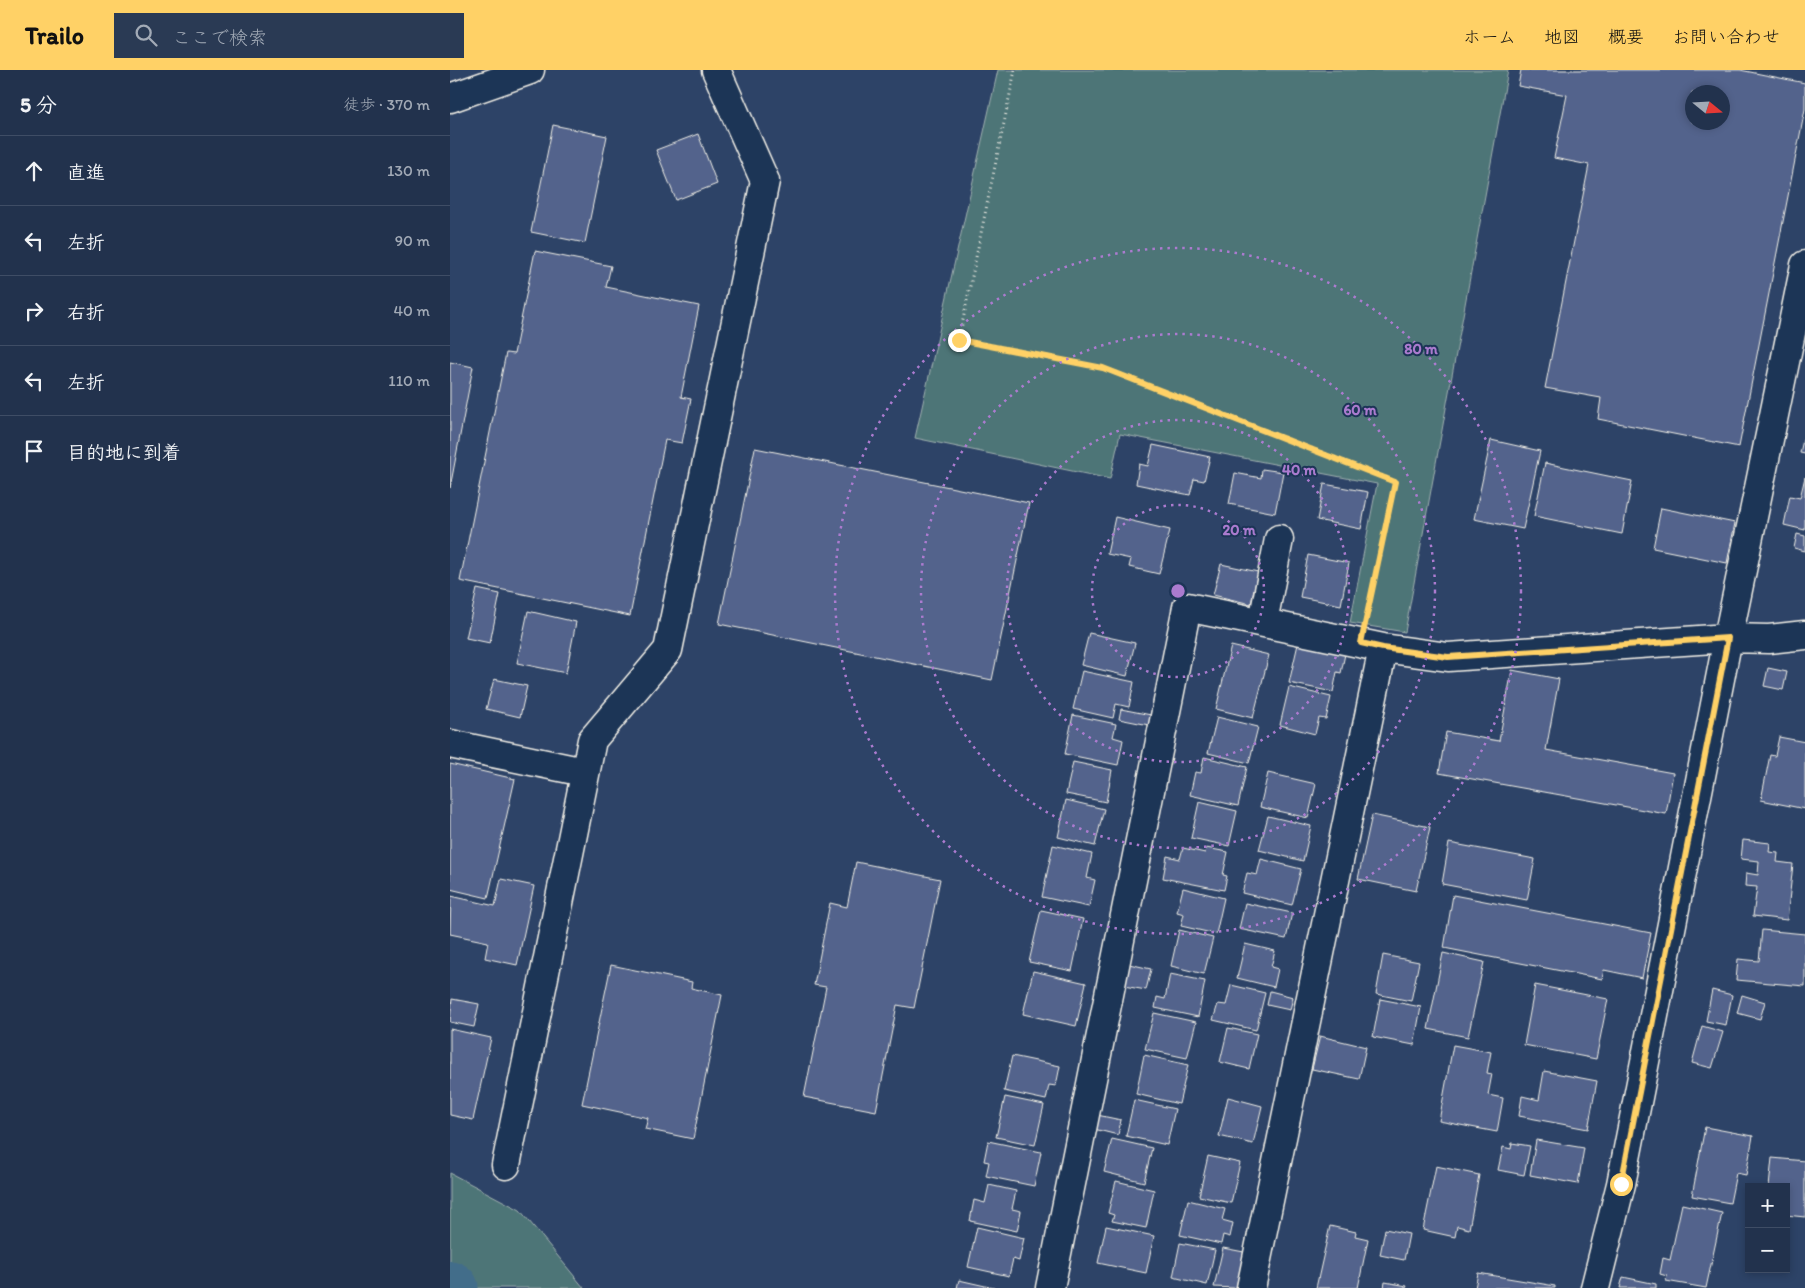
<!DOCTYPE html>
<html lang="ja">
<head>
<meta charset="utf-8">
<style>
	:root { --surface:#22324d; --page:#2a3a54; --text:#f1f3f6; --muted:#a2aab6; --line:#3f4d65; --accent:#ffd166 }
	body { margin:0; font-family:Itim,"Klee One",sans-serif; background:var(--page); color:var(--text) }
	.controls { position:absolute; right:15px; bottom:15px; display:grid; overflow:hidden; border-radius:0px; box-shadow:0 2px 8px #0003 }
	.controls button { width:45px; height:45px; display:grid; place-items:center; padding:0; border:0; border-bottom:1px solid var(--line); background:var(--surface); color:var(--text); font:25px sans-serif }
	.compass { position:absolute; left:1235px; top:15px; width:45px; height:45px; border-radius:50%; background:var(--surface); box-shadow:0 2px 8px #0003; rotate:108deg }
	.stop { position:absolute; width:15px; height:15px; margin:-11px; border:4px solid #ffd166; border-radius:50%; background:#fff }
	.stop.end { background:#ffd166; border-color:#fff; box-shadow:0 1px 5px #0008 }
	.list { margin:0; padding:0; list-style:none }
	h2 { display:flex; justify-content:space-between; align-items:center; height:65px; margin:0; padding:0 20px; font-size:21px }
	h2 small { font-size:16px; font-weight:400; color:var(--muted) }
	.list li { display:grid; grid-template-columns:32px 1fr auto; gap:15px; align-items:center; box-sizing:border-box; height:70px; padding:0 20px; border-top:1px solid var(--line) }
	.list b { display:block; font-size:19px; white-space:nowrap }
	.list em { font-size:16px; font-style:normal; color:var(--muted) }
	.icon { flex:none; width:28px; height:28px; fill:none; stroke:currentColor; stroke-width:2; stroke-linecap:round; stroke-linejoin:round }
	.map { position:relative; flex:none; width:1355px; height:1218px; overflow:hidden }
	header { display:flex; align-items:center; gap:30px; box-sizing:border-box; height:70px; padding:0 25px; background:var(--accent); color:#111 }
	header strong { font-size:24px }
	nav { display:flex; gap:28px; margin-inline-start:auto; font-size:18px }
	.search { width:350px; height:45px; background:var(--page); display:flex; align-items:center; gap:12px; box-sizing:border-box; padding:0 18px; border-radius:0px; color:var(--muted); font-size:19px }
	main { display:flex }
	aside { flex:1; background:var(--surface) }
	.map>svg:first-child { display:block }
	.green { fill:#4e7477; stroke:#a1b2b0 }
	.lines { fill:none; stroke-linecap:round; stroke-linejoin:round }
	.river { stroke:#436d8a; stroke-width:51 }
	.building { fill:#52648c; stroke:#f4f1e8; fill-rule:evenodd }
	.street-casing { stroke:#f4f1e8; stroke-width:31 }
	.secondary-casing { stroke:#f4f1e8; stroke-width:31 }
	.path { stroke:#f4f1e8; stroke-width:3; stroke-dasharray:1 4; stroke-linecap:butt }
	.street { stroke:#1d3557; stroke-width:28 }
	.secondary { stroke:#1d3557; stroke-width:28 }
	.route { stroke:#ffd166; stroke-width:6 }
	.ring { fill:none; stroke:#ab7bcf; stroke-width:2.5; stroke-dasharray:2.5 5 }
	.centre { fill:#ab7bcf; stroke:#1d3557; stroke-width:2.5 }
	.ring-label { font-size:15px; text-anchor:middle; font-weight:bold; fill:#ab7bcf; stroke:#1d3557; stroke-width:4; stroke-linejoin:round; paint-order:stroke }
</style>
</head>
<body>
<header>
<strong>Trailo</strong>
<div class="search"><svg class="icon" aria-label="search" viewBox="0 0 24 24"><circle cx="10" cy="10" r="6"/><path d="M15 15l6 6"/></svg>ここで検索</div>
<nav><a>ホーム</a><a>地図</a><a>概要</a><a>お問い合わせ</a></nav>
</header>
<main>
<aside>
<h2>5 分<small>徒歩 · 370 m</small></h2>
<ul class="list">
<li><svg class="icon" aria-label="ahead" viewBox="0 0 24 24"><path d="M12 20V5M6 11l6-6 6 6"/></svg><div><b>直進</b></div><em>130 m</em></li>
<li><svg class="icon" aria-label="left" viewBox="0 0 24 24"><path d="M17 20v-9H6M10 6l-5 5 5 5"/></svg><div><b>左折</b></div><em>90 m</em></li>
<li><svg class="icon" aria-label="right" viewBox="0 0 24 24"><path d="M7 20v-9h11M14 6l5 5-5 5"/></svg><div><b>右折</b></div><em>40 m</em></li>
<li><svg class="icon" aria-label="left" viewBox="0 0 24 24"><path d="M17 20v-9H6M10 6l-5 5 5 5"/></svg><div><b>左折</b></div><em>110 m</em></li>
<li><svg class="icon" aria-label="arrive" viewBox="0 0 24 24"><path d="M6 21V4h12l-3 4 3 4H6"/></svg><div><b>目的地に到着</b></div></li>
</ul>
</aside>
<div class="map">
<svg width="1355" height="1218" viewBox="0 0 1355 1218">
	<rect width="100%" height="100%" fill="#2d4367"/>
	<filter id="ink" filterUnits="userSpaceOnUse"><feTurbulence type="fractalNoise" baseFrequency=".02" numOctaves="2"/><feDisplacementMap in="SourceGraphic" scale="10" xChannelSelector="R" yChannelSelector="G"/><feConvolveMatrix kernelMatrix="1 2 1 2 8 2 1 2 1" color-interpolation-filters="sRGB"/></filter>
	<g filter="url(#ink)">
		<!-- green -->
		<path class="green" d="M548 0H1058L955 562 900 553 927 414 670 364 660 409 465 368Z
			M0 1103 70 1140 134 1218H0Z"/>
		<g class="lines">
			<!-- river -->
			<path class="river" d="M0 1216 3 1218"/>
		</g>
		<!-- building -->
		<path class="building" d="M1071 0H1290L1355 13V39L1289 377 1148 349 1151 328 1095 318 1139 95 1104 88 1117 25 1068 16ZM1242 22H1272V52H1242Z
			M103 55 157 66 135 173 81 162Z
			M248 64 267 114 226 130 206 80Z
			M85 181 161 196 156 217 249 236 231 327 241 329 232 373 215 370 180 546 10 511 56 283 64 284Z
			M0 292 23 297 0 418Z
			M1355 361V384L1350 383Z
			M1041 370 1090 381 1073 459 1024 449Z
			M703 375 760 387 754 411 744 409 740 425 686 414 689 394 698 396Z
			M305 378 579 433 542 610 269 554Z
			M1095 393 1182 411 1172 464 1084 446Z
			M812 399 833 402 825 443 779 434 785 403 811 408Z
			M1355 407V460L1334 455 1340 426 1350 428Z
			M874 414 918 422 911 459 867 450Z
			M1211 438 1285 453 1277 493 1203 478Z
			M665 447 720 460 709 504 679 497 681 489 657 484Z
			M1347 464 1355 466V481L1344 478Z
			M858 485 899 493 891 535 850 527Z
			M771 494 808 502 801 534 763 525Z
			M27 519 50 524 40 573 16 568Z
			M78 541 126 552 116 603 67 593Z
			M639 563 685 573 677 606 631 595Z
			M848 574 895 584 891 603 887 602 883 622 839 613Z
			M781 576 819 585 803 648 766 639Z
			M1318 598 1337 602 1333 620 1314 616Z
			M1062 600 1109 609 1096 680 1223 703 1216 744 989 703 996 662 1049 671Z
			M632 601 684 612 679 637 666 634 663 648 623 639Z
			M44 609 77 616 70 647 36 639Z
			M839 617 881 627 876 649 869 648 865 664 830 655Z
			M671 639 701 645 699 655 669 649Z
			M623 645 666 654 663 667 673 670 668 695 615 684Z
			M767 647 808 657 799 693 758 683Z
			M1329 667 1355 672V739L1311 730 1320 685 1325 686Z
			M754 687 797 697 788 736 740 725 745 702 751 703Z
			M623 692 662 700 656 732 616 724Z
			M0 694 65 709 38 828 0 819Z
			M818 703 866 714 858 748 810 737Z
			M616 730 654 739 645 776 608 767Z
			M749 732 787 741 779 776 741 768Z
			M922 745 980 757 966 821 908 809Z
			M818 746 861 756 853 791 809 780Z
			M1293 770 1320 773 1319 782 1328 783 1327 792 1343 794 1337 850 1303 846 1307 817 1295 816 1296 803 1308 805 1309 791 1291 789Z
			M999 773 1085 789 1077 830 992 814Z
			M603 775 642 784 637 808 645 810 639 837 592 827Z
			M733 778 755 783 756 778 778 782 773 805 777 806 774 820 713 808 717 786 730 789Z
			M811 789 851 799 842 835 792 823 797 803 807 805Z
			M406 792 490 809 464 938 447 935 426 1041 354 1027 376 917 364 915 380 833 397 837Z
			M51 809 84 816 67 895 35 888 38 872 0 864 1 826 45 836Z
			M733 818 774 828 766 864 731 856 734 844 727 842Z
			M1003 825 1201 863 1192 908 1154 900 1152 909 994 878Z
			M795 833 842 843 836 869 789 859Z
			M591 840 633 849 622 901 579 892Z
			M729 860 763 868 754 904 721 896Z
			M1312 860 1355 864V916L1286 910 1288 889 1309 891Z
			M795 874 825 881 821 897 828 899 824 917 787 908Z
			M993 883 1034 892 1018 967 978 959Z
			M933 885 969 892 961 931 926 924Z
			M679 894 701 899 696 920 674 916Z
			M161 895 242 912 241 918 272 925 243 1069 195 1059 198 1048 132 1034Z
			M583 901 636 913 626 956 573 944Z
			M720 904 755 911 748 947 705 938 707 927 715 929Z
			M781 915 815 923 806 960 763 950 768 934 776 935Z
			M1085 915 1158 929 1146 989 1074 975Z
			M1262 920 1282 925 1276 955 1256 951Z
			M820 921 843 927 840 940 817 935Z
			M1292 925 1315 932 1310 949 1287 943Z
			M2 929 29 934 24 957 0 952Z
			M930 929 971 937 964 975 923 967Z
			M704 943 746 952 737 988 695 979Z
			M1252 956 1273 962 1262 998 1242 993Z
			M778 958 807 964 799 999 770 992Z
			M0 959 41 968 23 1050 0 1045Z
			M870 966 916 977 909 1009 862 999Z
			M1003 975 1041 982 1037 1003 1042 1004 1038 1025 1053 1028 1047 1062 989 1051Z
			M694 985 738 995 729 1034 686 1024Z
			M562 986 610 996 606 1016 599 1015 596 1030 554 1021Z
			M1094 1001 1147 1011 1138 1059 1069 1046 1072 1026 1089 1030Z
			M555 1027 594 1035 585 1075 546 1067Z
			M778 1027 812 1036 803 1074 769 1066Z
			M684 1030 725 1039 717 1075 676 1066Z
			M647 1045 671 1050 668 1065 644 1059Z
			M1255 1057 1303 1066 1296 1105 1286 1103 1280 1133 1242 1126Z
			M662 1069 702 1078 694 1112 654 1102Z
			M1086 1070 1134 1078 1128 1114 1080 1105Z
			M538 1071 591 1082 584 1116 536 1106 539 1092 534 1091Z
			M1062 1073 1080 1076 1074 1105 1048 1100 1053 1077 1061 1079Z
			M758 1086 790 1093 781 1133 749 1126Z
			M1322 1088 1355 1091V1147L1336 1145V1117H1319Z
			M986 1096 1029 1105 1019 1159 1007 1156 1005 1167 973 1160Z
			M666 1111 704 1120 696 1158 662 1151 664 1145 658 1143Z
			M539 1115 566 1121 562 1139 571 1141 567 1161 520 1151 524 1130 535 1133Z
			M738 1130 775 1139 772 1150 783 1153 780 1167 773 1165 771 1174 730 1165Z
			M1232 1134 1272 1143 1256 1218 1216 1211 1217 1206 1210 1204 1213 1188 1220 1190Z
			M656 1156 704 1166 696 1203 648 1193Z
			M880 1156 906 1162 905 1166 918 1169 908 1218H866Z
			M527 1157 574 1168 569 1191 563 1189 559 1206 518 1197Z
			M935 1159 959 1164 954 1190 930 1185Z
			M730 1173 765 1180 757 1215 723 1207Z
			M773 1178 794 1182 786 1218 764 1217Z
			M1028 1203 1105 1216V1218H1025Z
			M1173 1207 1206 1214V1218H1170Z
			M509 1210 544 1218H507Z
			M935 1212 957 1216 956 1218H934Z"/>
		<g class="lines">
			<defs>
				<path id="street" d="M813 552 829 469
					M0 674 134 702
					M56 1095 142 670 218 580 315 111 266 0
					M600 1218 737 537 933 578 998 587 1278 568 1319 569 1355 565
					M801 1218 933 578
					M1145 1218 1171 1114 1278 568 1355 195"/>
				<path id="secondary" d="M0 28 80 0"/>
			</defs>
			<!-- street casing -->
			<use href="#street" class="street-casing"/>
			<!-- secondary casing -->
			<use href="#secondary" class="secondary-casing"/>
			<!-- path -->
			<path class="path" d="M565 0 509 269 653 298 945 411 917 545"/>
			<!-- street -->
			<use href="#street" class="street"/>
			<!-- secondary -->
			<use href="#secondary" class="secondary"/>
		</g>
	</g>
	<g class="lines" filter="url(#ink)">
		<!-- route -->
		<path class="route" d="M509 270 653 298 945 412 911 573 933 578 998 587 1278 568 1171 1114"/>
	</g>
	<!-- distance rings -->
	<g class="ring">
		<circle cx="728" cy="521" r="86"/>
		<circle cx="728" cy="521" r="171"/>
		<circle cx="728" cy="521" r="257"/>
		<circle cx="728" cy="521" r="343"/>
	</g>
	<circle cx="728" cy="521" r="8" class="centre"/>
	<g class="ring-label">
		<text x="971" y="284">80 m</text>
		<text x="910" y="345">60 m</text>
		<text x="849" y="405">40 m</text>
		<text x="789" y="465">20 m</text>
	</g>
</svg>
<div class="controls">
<button>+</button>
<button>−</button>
</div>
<svg class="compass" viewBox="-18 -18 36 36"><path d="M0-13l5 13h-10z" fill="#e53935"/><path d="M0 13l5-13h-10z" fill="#a2aab6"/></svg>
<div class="stop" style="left:1171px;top:1114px"></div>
<div class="stop end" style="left:509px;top:270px"></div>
</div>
</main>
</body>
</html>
